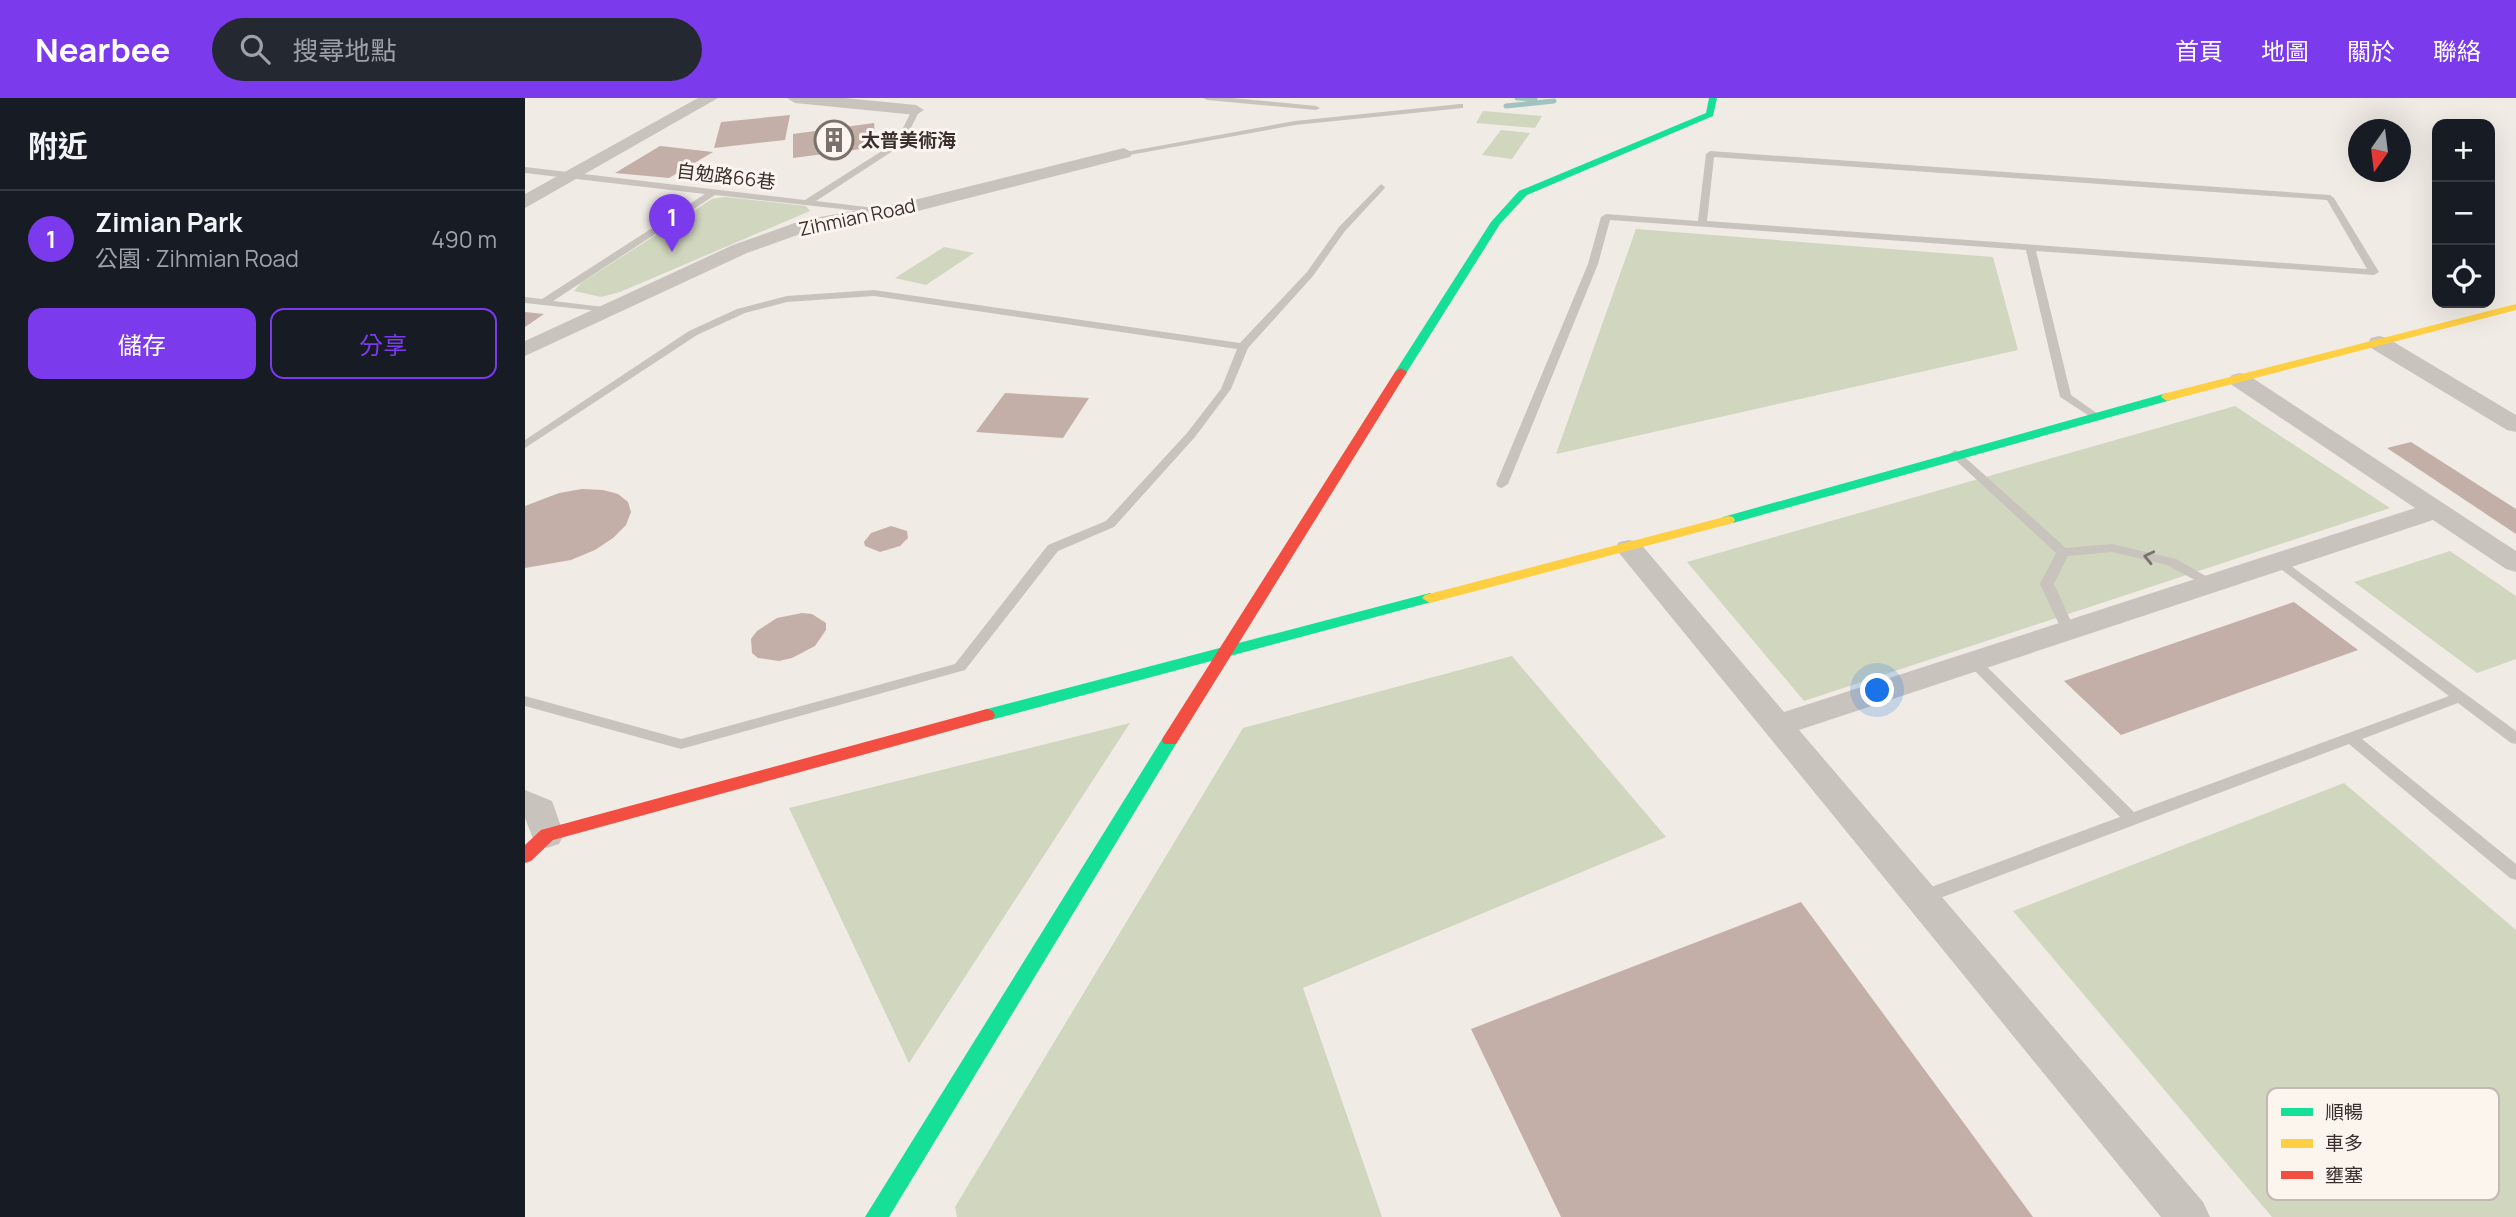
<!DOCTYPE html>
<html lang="zh-TW">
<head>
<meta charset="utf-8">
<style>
	:root { --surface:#171b24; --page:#242831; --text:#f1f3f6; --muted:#9ea1a6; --line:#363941; --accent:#7c3aed }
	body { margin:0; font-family:Manrope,"Noto Sans TC",sans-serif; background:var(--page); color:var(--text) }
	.controls { position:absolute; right:21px; top:21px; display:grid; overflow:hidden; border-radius:14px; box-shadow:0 7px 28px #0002 }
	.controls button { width:63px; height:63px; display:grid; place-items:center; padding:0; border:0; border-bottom:2px solid var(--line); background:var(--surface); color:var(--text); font:35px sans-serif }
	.compass { position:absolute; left:1823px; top:21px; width:63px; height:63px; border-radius:50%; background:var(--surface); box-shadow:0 7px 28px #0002; rotate:194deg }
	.you { position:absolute; left:1353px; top:593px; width:24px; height:24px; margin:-18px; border:5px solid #fff; border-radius:50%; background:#1a73e8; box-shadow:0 0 0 10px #1a73e833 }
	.badge { display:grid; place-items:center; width:46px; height:46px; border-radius:50%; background:var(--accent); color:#fff; font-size:23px; font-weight:700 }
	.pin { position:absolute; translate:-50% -58px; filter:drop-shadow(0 2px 4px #0008) }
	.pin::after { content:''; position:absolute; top:37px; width:24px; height:21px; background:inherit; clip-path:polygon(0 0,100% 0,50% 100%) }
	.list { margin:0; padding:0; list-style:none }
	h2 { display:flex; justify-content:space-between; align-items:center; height:91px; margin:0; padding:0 28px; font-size:30px }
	h2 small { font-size:23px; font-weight:400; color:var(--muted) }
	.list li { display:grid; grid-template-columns:46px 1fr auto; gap:21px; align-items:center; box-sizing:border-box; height:98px; padding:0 28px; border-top:2px solid var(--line) }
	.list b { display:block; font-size:26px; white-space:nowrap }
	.list p { margin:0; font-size:23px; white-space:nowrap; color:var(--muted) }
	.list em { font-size:23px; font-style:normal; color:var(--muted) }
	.actions { display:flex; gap:14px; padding:21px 28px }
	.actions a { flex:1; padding:16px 0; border:2px solid var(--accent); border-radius:14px; text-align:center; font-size:24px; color:var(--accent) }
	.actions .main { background:var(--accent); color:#fff }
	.icon { flex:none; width:38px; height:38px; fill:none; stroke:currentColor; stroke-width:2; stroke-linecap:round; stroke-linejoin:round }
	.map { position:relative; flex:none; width:1991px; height:1119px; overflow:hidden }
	header { display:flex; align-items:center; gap:42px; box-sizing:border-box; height:98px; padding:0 35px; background:var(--accent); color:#fff }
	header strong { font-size:33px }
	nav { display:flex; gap:38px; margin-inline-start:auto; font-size:24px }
	.search { width:490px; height:63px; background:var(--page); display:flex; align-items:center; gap:18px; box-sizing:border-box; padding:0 24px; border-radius:38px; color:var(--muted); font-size:26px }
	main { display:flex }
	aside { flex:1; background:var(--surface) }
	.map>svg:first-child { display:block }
	.green { fill:#d1d6bf }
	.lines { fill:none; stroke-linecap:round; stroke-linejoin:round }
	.stream { stroke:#a1c2c1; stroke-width:5 }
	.building { fill:#c3afa7 }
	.lane { fill:#c9c3be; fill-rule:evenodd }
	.street { fill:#c9c3be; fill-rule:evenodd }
	.fast { fill:#16e098; fill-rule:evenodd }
	.slow { fill:#ffcf43; fill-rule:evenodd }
	.jam { fill:#f24e42; fill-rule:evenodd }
	.oneway { stroke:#7b726d }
	.labels { text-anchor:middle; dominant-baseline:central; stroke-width:6; stroke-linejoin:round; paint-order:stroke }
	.far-poi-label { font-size:19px; font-weight:bold; fill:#3b302b; stroke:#fbf5ee; text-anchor:start }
	.far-street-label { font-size:19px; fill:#3b302b; stroke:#fbf5ee }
	.key { fill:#fbf5ee; stroke:#c1bab4; stroke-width:2 }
	.key-label { font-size:19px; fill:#3b302b }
</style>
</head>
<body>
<header>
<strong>Nearbee</strong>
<div class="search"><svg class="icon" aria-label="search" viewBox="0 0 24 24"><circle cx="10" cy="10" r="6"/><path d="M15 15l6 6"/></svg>搜尋地點</div>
<nav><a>首頁</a><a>地圖</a><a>關於</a><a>聯絡</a></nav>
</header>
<main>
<aside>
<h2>附近<small></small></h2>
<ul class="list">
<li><span class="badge">1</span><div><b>Zimian Park</b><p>公園 · Zihmian Road</p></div><em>490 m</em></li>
</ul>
<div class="actions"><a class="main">儲存</a><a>分享</a></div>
</aside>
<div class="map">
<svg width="1991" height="1119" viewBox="0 0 1991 1119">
	<rect width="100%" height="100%" fill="#f0ebe5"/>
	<!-- green -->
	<path class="green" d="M958 13 1017 18 1010 30 951 25Z
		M976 32 1005 35 987 61 957 57Z
		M200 99 281 108 285 113 95 194 76 199 49 193 56 185 187 101Z
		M1111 131 1468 159 1493 252 1031 356Z
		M419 149 449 155 401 187 370 180Z
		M1710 308 1865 410 1279 603 1162 464Z
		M1925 453 1991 498V561L1952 575 1829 484Z
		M987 558 1141 739 778 890 857 1119H432L430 1109 718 630Z
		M605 625 384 965 264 710Z
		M1819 685 1991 832V1119H1747L1488 813Z"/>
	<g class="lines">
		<!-- stream -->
		<path class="stream" d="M992 0 1010 1
			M981 8 1029 3"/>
	</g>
	<!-- building -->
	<path class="building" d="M265 17 260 42 189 50 196 24Z
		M349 25 351 49 268 60V36Z
		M135 48 188 54 144 80 90 75Z
		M0 214 19 216 0 229Z
		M480 295 564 300 538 340 451 334Z
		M1886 344 1991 411V436L1862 350Z
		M57 391 78 392 93 396 103 404 106 414 101 427 88 440 70 452 46 462 0 470V408L34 395Z
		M366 428 382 433 383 440 375 448 355 454 340 448 339 444 346 435Z
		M1769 504 1833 552 1596 637 1539 583Z
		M277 515 287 516 301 525V532L290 548 267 560 254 563 233 560 227 555 226 541 232 533 252 520Z
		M1276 804 1508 1119H1036L946 931Z"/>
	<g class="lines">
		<!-- lane -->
		<path class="lane" d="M678 0H707L791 8 795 10 791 12 682 2Z
			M935 6H938V10L770 27 599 58 595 55 770 23Z
			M388 10 395 12 377 47 291 103 350 110 355 113 353 115 190 97 28 203 79 209 84 212 83 214 0 205V199L17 201 180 96 0 75V69L280 102 371 44Z
			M1185 53 1805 97 1809 100 1854 174 1849 177 1511 153 1546 297 1573 316 1575 318 1569 321 1535 299 1501 152 1085 122 1073 166 983 386 977 390 973 389 971 386 1063 166 1076 119 1081 116 1173 123 1181 56ZM1189 59 1802 102 1842 171 1182 123Z
			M856 86 860 89 859 91 820 133 788 178 723 250 706 291 670 339 589 429 533 453 440 572 156 651 0 608V598L156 641 430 566 523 447 581 423 662 335 696 291 712 251 349 198 262 204 220 215 172 237 0 350V342L164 233 212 211 262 198 349 192 715 245 782 174 814 129Z
			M1430 352 1434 354 1541 450 1587 446 1651 461 1693 485 1691 488H1681L1642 467 1587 454 1543 458 1529 486 1550 532 1548 535H1538L1515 486 1531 455 1426 358 1424 356Z
			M1754 459 1991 633V646L1986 645 1933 605 1837 641 1991 766V782L1985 780 1824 646 1402 805 1396 807 1390 805 1388 800 1390 795 1595 719 1443 566 1441 563 1443 560H1453L1609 714 1924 598 1749 466 1748 463 1749 460Z"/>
		<!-- street -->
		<path class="street" d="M173 0H193L0 110V96Z
			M262 0H320L391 7 399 12 391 17 270 5Z
			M599 50 608 55 605 59 385 115 289 131 222 155 0 258V243L208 147 278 122 385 103Z
			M1854 238 1862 240 1991 317V334L1982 332 1846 250 1843 245 1846 240Z
			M1715 275 1723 277 1991 453V474L1981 471 1908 422 1274 632 1678 1104 1685 1119H1636L1090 450 1094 444 1104 442 1114 444 1259 614 1890 410 1707 287 1703 282 1707 277Z
			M0 692 27 703 39 737 34 746 22 750 10 746 0 720Z"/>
		<!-- fast -->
		<path class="fast" d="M1184 0H1192L1188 18 1002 97 975 126 880 277H872L870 274 966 124 994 93 1181 15Z
			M1642 295 1648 299 1646 302 1208 425H1198L1196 422 1198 419Z
			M905 495 913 500 910 503 462 623 456 621 454 617 456 613 462 611Z
			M645 636 651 638 653 642 651 646 364 1119H340L639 638Z"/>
		<!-- slow -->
		<path class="slow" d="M1991 206V212L1642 303 1636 299 1638 296Z
			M1203 418 1208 419 1210 422 1208 425 905 505 897 500 900 497Z"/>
		<!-- jam -->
		<path class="jam" d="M876 270 882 274 651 646H639L637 642 639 638 870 274Z
			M462 611 468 613 470 617 468 621 28 742 6 763 0 765V747L16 732Z"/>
	</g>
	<!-- one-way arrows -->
	<defs><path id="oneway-chevron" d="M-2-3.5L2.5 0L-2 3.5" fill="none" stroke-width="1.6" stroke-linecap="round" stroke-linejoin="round" transform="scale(1.75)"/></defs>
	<use class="oneway" href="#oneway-chevron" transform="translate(1624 459) rotate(-167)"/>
	<!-- icons -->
	<defs>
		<symbol id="building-ring" viewBox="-11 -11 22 22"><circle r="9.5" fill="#fbf5ee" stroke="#7a716c" stroke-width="1.5"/><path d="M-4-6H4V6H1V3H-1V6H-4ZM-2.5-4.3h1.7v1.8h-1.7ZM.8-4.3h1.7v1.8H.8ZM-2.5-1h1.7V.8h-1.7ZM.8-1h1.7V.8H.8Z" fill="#7a716c"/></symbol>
	</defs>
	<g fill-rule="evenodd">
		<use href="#building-ring" x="287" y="20" width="44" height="44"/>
	</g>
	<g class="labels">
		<!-- far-poi labels -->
		<g class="far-poi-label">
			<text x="336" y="42">太普美術海</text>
		</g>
		<!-- far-street labels -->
		<g class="far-street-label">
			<text transform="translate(201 78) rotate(7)">自勉路66巷</text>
			<text transform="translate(332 119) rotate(-12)">Zihmian Road</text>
		</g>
	</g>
	<!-- legend -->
	<rect x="1742" y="990" width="232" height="112" rx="10" class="key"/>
	<rect x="1756" y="1010" width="32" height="8" fill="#16e098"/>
	<rect x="1756" y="1041" width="32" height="9" fill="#ffcf43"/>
	<rect x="1756" y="1073" width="32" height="8" fill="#f24e42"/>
	<g class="key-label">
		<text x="1800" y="1021">順暢</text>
		<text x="1800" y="1052">車多</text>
		<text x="1800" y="1084">壅塞</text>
	</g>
</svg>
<div class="controls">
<button>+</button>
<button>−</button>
<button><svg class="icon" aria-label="locate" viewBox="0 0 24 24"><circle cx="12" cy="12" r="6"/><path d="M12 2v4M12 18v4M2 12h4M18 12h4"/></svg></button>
</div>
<svg class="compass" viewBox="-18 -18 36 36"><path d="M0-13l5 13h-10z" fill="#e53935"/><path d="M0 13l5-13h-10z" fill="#9ea1a6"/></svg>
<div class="you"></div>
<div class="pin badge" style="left:147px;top:154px">1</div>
</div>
</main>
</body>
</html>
